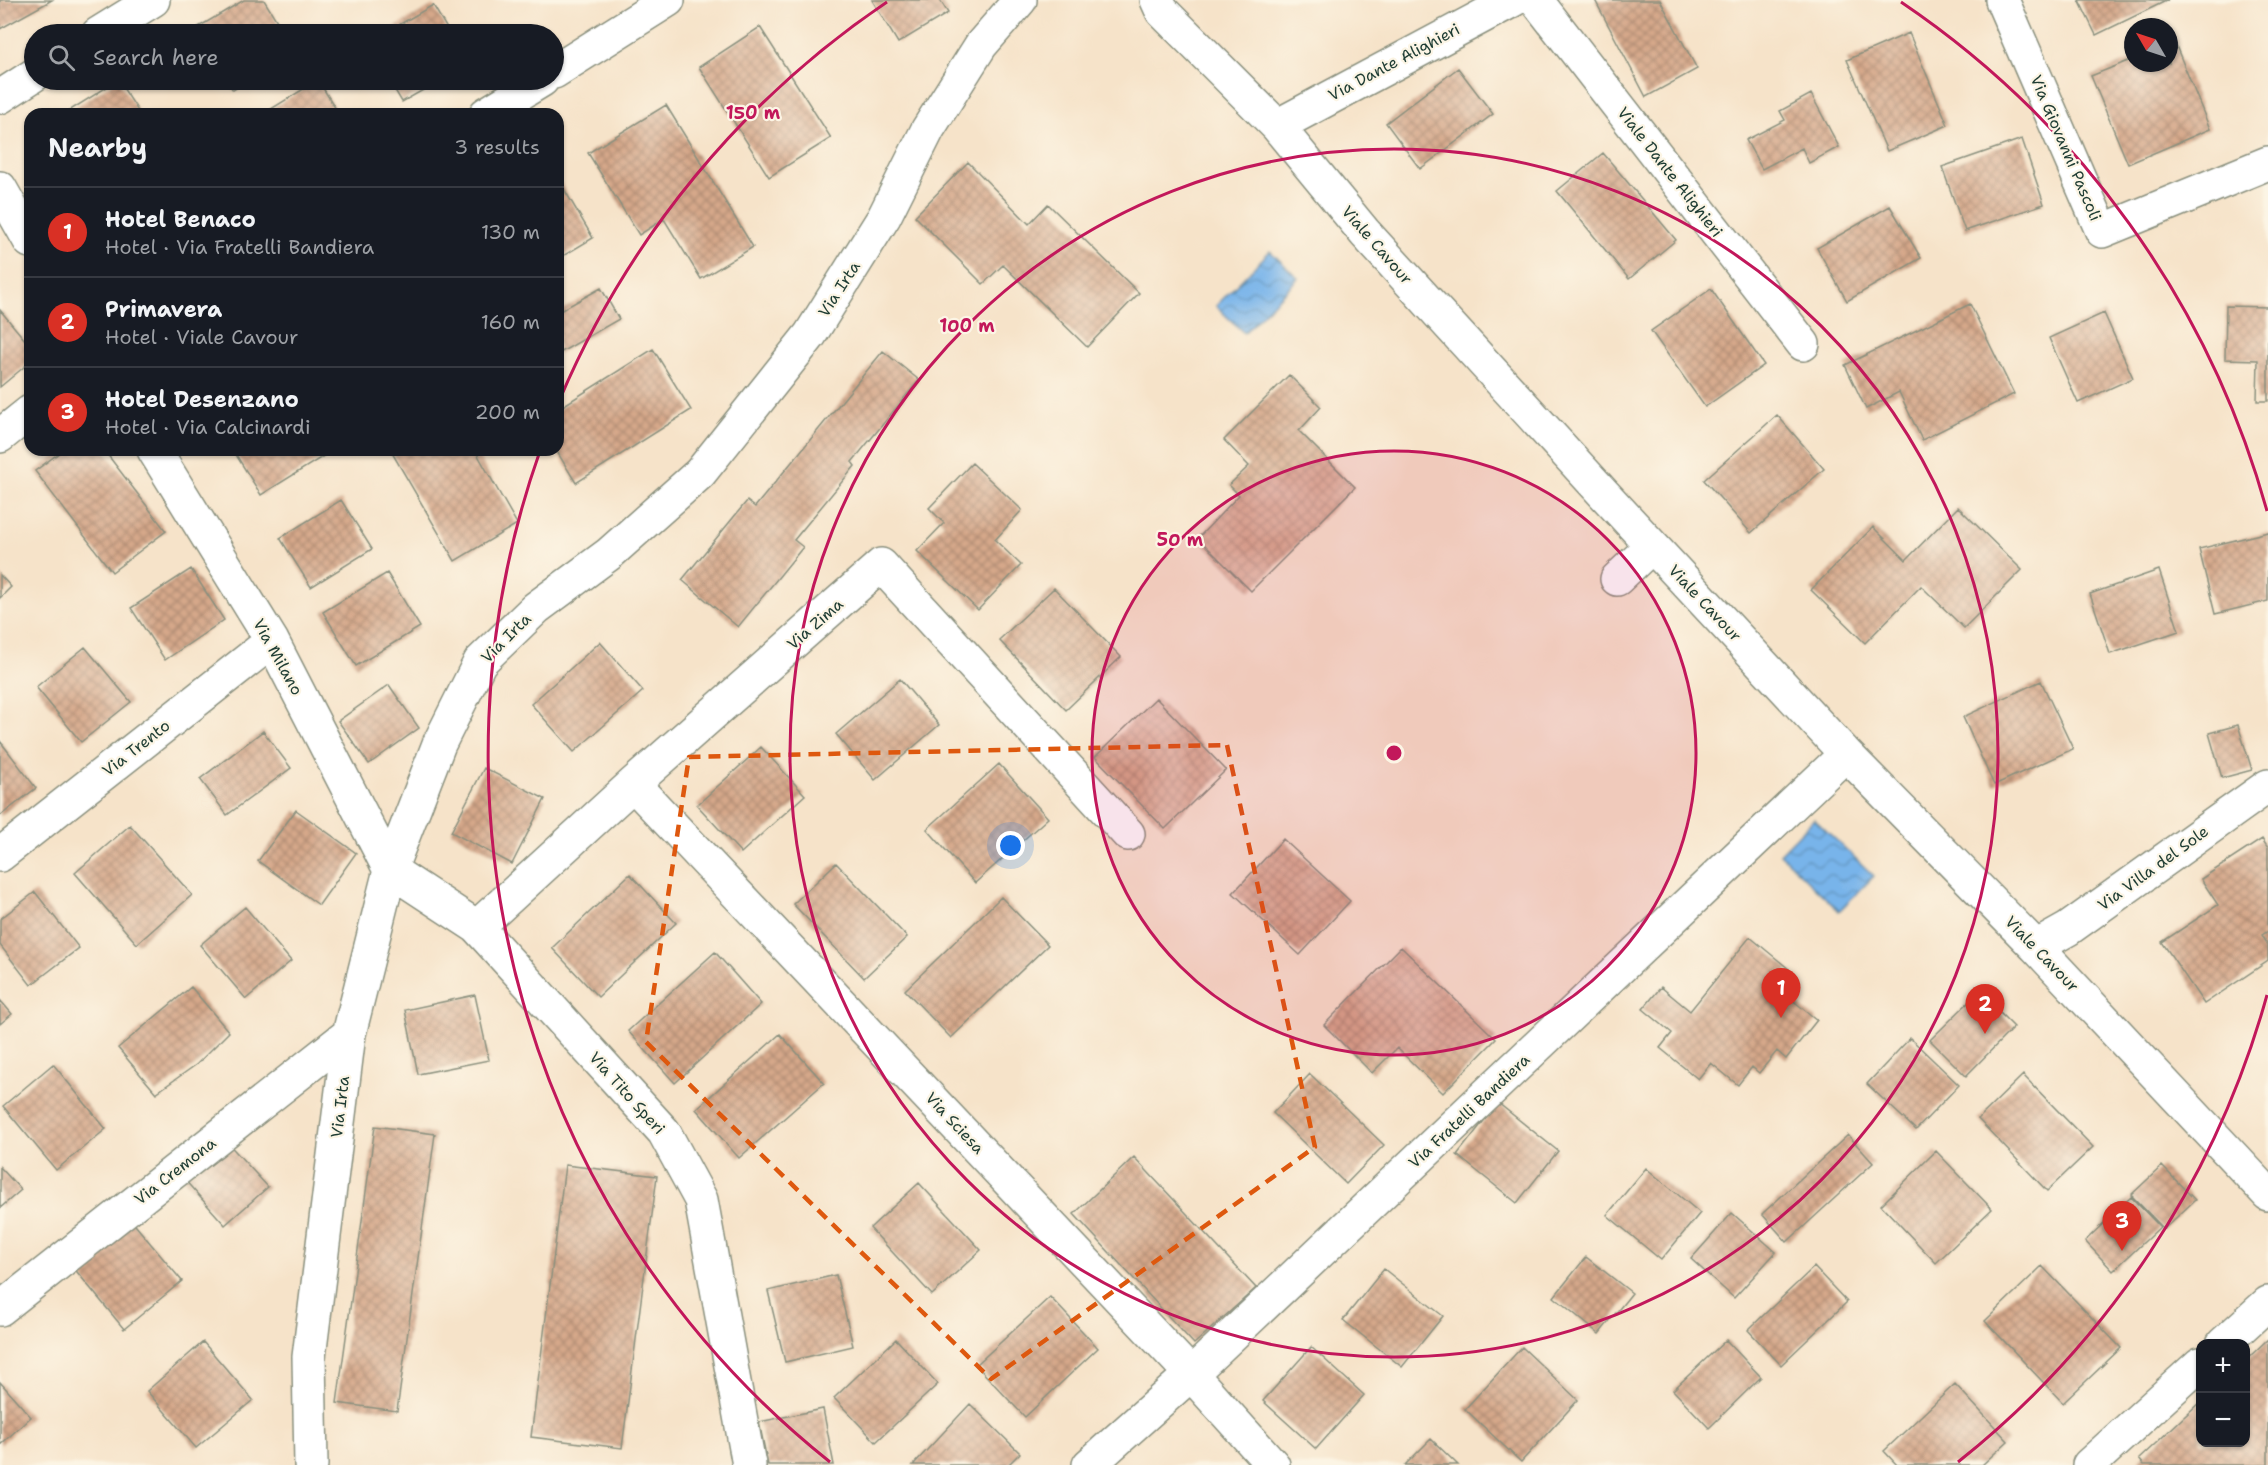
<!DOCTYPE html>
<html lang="en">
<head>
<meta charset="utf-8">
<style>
	:root { --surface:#171b24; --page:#20242c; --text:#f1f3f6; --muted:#9ea1a6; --line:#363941; --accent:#d93025 }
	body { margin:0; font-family:"Shantell Sans",sans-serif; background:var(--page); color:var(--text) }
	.controls { position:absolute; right:18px; bottom:18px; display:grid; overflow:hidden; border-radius:12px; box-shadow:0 2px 4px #0004 }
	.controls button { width:54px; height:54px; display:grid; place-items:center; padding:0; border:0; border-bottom:2px solid var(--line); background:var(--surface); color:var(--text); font:30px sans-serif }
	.compass { position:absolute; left:2124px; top:18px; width:54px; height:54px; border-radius:50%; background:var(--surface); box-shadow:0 2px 4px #0004; rotate:309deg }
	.you { position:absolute; left:1011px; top:846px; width:21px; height:21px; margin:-15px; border:4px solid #fff; border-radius:50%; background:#1a73e8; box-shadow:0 0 0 9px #1a73e833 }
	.badge { display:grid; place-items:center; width:39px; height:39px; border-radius:50%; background:var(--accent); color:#fff; font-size:20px; font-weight:700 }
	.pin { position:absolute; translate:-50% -50px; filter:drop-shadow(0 2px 3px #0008) }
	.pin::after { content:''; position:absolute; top:32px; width:21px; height:18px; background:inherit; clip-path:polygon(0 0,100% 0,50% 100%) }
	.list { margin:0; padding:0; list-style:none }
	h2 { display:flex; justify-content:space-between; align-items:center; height:78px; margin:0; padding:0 24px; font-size:26px }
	h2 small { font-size:20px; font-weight:400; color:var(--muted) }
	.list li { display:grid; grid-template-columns:39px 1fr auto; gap:18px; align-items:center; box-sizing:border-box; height:90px; padding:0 24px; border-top:2px solid var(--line) }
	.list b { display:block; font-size:22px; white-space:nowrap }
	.list p { margin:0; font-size:20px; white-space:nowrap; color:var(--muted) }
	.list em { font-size:20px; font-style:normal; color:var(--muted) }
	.icon { flex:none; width:33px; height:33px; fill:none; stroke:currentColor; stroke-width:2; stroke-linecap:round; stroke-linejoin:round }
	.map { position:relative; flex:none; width:2268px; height:1465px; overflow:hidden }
	.search { position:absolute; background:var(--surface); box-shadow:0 2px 4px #0004; left:24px; top:24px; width:540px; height:66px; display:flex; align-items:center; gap:15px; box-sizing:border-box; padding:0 21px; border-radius:33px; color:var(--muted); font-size:22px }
	.panel { position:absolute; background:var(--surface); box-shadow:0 2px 4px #0004; left:24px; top:108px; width:540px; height:348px; border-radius:18px }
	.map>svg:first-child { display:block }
	.water { fill:url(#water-waves); stroke:#4c788f; stroke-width:1.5 }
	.building { fill:url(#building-cross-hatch) }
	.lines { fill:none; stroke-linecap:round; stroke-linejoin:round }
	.minor-casing { stroke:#8a907e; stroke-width:36 }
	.minor { stroke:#fff; stroke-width:33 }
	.marked { fill:none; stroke:#de580e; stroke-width:4.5; stroke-dasharray:12 8; stroke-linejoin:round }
	.ring { fill:none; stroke:#c2185b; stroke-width:3 }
	.labels { text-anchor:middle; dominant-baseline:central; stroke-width:4.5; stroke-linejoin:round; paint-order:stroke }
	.street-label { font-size:16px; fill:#1f3d34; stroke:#fcf5e5 }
	.centre { fill:#c2185b; stroke:#fcf5e5; stroke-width:3 }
	.ring-label { font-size:18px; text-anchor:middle; font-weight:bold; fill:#c2185b; stroke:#fcf5e5; stroke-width:4.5; stroke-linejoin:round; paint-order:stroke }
</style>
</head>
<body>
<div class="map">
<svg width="2268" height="1465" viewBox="0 0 2268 1465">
	<defs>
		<pattern id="water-waves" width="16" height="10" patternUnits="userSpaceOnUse" patternTransform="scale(1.5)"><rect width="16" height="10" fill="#78b4ea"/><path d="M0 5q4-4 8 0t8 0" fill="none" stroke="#6294be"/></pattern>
		<pattern id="building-cross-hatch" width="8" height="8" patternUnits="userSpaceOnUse" patternTransform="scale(1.5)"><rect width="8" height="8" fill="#d6a88a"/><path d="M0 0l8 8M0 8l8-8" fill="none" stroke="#ad8a72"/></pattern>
	</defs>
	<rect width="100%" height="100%" fill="#fcf5e5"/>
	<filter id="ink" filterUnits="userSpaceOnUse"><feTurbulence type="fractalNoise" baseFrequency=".0167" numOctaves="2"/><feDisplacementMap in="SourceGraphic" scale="12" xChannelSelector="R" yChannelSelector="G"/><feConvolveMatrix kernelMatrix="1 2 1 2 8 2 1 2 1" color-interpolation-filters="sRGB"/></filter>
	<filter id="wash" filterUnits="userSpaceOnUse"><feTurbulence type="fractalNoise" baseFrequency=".008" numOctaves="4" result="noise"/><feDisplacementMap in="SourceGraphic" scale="24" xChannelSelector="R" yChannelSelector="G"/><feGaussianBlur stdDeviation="1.35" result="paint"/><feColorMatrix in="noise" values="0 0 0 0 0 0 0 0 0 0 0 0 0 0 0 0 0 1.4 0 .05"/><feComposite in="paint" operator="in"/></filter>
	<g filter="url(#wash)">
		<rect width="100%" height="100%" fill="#f6e3c9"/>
		<!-- water -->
		<path class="water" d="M1270 251 1298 278 1244 333 1216 306Z
			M1814 819 1874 876 1839 911 1780 854Z"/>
		<g id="blocks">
			<!-- building -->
			<path class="building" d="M0 0H52L0 29Z
				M244 0H264L285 34H198L195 29Z
				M872 0H940L948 13 898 43Z
				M1595 0H1660L1697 69 1646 97Z
				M2079 0H2168L2096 35Z
				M433 5 450 34H383Z
				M760 27 831 138 769 177 699 67Z
				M1909 33 1948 125 1887 151 1847 60Z
				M2174 41 2210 129 2128 164 2091 76 2133 59V63H2169V44Z
				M1458 68 1493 114 1420 169 1386 123Z
				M118 80 140 114H64Z
				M226 80H250L233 90Z
				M318 80 339 114H263Z
				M389 80H441L402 102Z
				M1811 94 1839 147 1809 163 1802 148 1762 169 1746 140 1785 120 1780 111Z
				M666 105 753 247 701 279 664 219 639 235 588 153Z
				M2022 139 2044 204 1965 231 1942 167Z
				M1603 153 1676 240 1629 279 1557 191Z
				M968 162 1029 224 1048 204 1139 293 1087 347 1003 265 983 284 915 216Z
				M558 179 593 238 558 259Z
				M1890 206 1921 258 1847 301 1817 248Z
				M601 288 619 319 558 354V312Z
				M1711 289 1764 365 1705 407 1651 331Z
				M1970 304 2014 394 1922 440 1899 392 1866 409 1845 365Z
				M2226 306 2268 307V401H2257L2258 360 2225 359Z
				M0 310 30 346V362L0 387Z
				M2104 313 2133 378 2078 403 2049 338Z
				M653 349 691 410 576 483 556 450H558V409Z
				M883 351 919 380 852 462 855 466 794 540 803 547 738 627 682 580 747 501 755 507Z
				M1289 375 1321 407 1299 431 1355 487 1251 591 1198 538 1239 495 1229 485 1249 466 1224 440Z
				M1777 415 1824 469 1751 533 1704 480Z
				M63 450H104L166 531 112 572 35 471Z
				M233 450H325L327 454 261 495Z
				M393 450H475L517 524 455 561 391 451Z
				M972 463 1022 510 995 540 1021 565 978 610 917 551 944 523 929 508Z
				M341 500 372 549 311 587 280 538Z
				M1958 507 2022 570 1964 628 1921 586 1865 643 1811 590 1873 527 1906 560Z
				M2268 532V601L2215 614 2199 549Z
				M191 569 224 620 165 660 131 608Z
				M2159 570 2179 631 2110 654 2090 594Z
				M387 573 420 627 356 666 323 612Z
				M0 575 11 587 0 598Z
				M1054 588 1121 657 1066 710 999 640Z
				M600 642 643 691 574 752 531 704Z
				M85 647 131 702 81 742 36 687Z
				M900 679 939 725 875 780 836 734Z
				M2041 681 2073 749 1994 785 1963 717Z
				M389 685 419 728 369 764 338 721Z
				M1156 698 1226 770 1165 829 1095 757Z
				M2238 725 2252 770 2222 778 2209 733Z
				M263 731 291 768 227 815 200 779Z
				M0 741 36 788 0 816Z
				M761 747 805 795 741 853 697 805Z
				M999 764 1048 818 975 883 927 829Z
				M484 768 545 799 512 864 451 832Z
				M296 810 356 853 319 905 258 861Z
				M130 825 192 895 137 944 75 873Z
				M1283 839 1350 901 1300 955 1233 893Z
				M2262 839 2268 848V931L2262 935 2268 945V961L2204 1004 2162 942 2218 905 2201 879Z
				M836 863 907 937 864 978 793 904Z
				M630 874 676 923 598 997 552 948Z
				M35 892 79 948 31 985 0 945V919Z
				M1001 897 1048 945 951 1038 905 990Z
				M245 907 291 961 246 999 200 945Z
				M1750 937 1789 969 1775 986 1817 1020 1786 1059 1777 1051 1759 1073 1752 1067 1738 1085 1711 1063 1698 1079 1660 1048 1672 1033 1643 1009 1661 987 1690 1011Z
				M1401 947 1496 1039 1443 1093 1397 1048 1372 1073 1324 1025Z
				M715 952 761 1004 675 1083 628 1031Z
				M191 987 229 1032 197 1064 156 1093 118 1048Z
				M1979 992 2014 1027 1966 1076 1930 1040Z
				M475 995 489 1060 418 1074 405 1010Z
				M0 1000 12 1014 0 1024Z
				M780 1034 824 1083 739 1158 696 1109Z
				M1910 1038 1959 1085 1916 1130 1867 1084Z
				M53 1064 106 1129 56 1170 3 1106Z
				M1310 1074 1384 1145 1346 1184 1273 1113Z
				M2023 1075 2093 1147 2047 1191 1978 1119Z
				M1498 1103 1558 1151 1517 1203 1457 1155Z
				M375 1126 435 1134 397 1411 337 1403Z
				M1848 1135 1873 1163 1787 1242 1762 1214Z
				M225 1140 268 1187 225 1225 183 1178Z
				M1936 1151 1992 1209 1936 1263 1881 1205Z
				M1134 1157 1256 1288 1194 1344 1074 1214Z
				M565 1165 657 1176 622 1448 531 1437Z
				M2162 1166 2195 1200 2164 1229 2131 1195Z
				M0 1167 21 1190 0 1208Z
				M1646 1168 1700 1213 1661 1260 1607 1215Z
				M919 1183 981 1250 932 1295 870 1228Z
				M2131 1197 2160 1227 2113 1271 2085 1241Z
				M1732 1213 1776 1252 1734 1298 1691 1259Z
				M130 1219 182 1281 124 1329 73 1267Z
				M1586 1257 1632 1293 1599 1334 1554 1297Z
				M2042 1266 2121 1348 2063 1403 1985 1321Z
				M1814 1267 1847 1302 1781 1365 1748 1330Z
				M1384 1269 1443 1316 1402 1367 1343 1320Z
				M836 1275 853 1346 785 1362 768 1291Z
				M1050 1297 1098 1348 1025 1417 976 1365Z
				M896 1339 938 1384 876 1442 834 1398Z
				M2268 1339V1465H2144L2139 1459 2200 1402V1442H2246V1360Z
				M1726 1340 1761 1377 1709 1428 1673 1390Z
				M203 1342 253 1400 196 1448 147 1391Z
				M1311 1347 1364 1395 1316 1449 1263 1401Z
				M1522 1347 1578 1400 1521 1462 1465 1409Z
				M0 1382 31 1417 0 1445Z
				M1955 1384 2008 1441 1982 1465H1897L1884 1451Z
				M970 1404 1020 1453 1008 1465H913Z
				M823 1409 834 1465H768L759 1422Z
				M1431 1439 1458 1465H1405Z"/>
		</g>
	</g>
	<g filter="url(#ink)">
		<use href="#blocks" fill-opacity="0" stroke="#8a907e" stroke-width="1.5"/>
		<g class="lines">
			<defs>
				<path id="minor" d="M1157 0 1162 11 1277 126 1365 233 1604 494 1846 754 2036 947 2268 1194
					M1536 0 1803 344
					M2002 0 2102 231 2268 163
					M98 34 153 0
					M554 72 668 0
					M0 97 34 75
					M486 114 542 80
					M1277 126 1513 0
					M0 188 30 241
					M0 436 30 412
					M154 450 272 641 390 870 477 927 664 1132 701 1200 749 1465
					M1617 579 1652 546
					M633 784 1191 1374 1273 1465
					M0 855 272 641
					M477 927 633 784 881 565 1128 834
					M2036 947 2068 929 2268 786
					M0 1309 349 1034
					M2223 1344 2268 1303
					M311 1465 309 1357 349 1034 390 870 439 744 480 662 536 608 609 554 700 473 810 335 884 217 928 129 981 45 1020 0
					M1089 1465 1191 1374 1846 754
					M2089 1465 2200 1364"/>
			</defs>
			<!-- minor casing -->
			<use href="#minor" class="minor-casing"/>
			<!-- minor -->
			<use href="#minor" class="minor"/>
		</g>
	</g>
	<!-- marked area -->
	<path class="marked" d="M1227 745 1315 1147 991 1379 646 1042 689 757Z"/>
	<!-- distance rings -->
	<circle cx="1394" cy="753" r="302" fill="#c2185b" fill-opacity=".12"/>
	<g class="ring">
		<circle cx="1394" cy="753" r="302"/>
		<circle cx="1394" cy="753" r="604"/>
		<path d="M2267 995A906 906 0 0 1 1958 1462M830 1462A906 906 0 0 1 540 451M560 399A906 906 0 0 1 887 2M1901 2A906 906 0 0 1 2267 511"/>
	</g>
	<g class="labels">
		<!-- street labels -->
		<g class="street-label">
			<text transform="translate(1394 62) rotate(-28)">Via Dante Alighieri</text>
			<text transform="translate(2066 148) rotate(67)">Via Giovanni Pascoli</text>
			<text transform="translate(1670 172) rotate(52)">Viale Dante Alighieri</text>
			<text transform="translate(1377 245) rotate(49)">Viale Cavour</text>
			<text transform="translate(839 289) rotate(-57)">Via Irta</text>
			<text transform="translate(1705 603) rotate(47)">Viale Cavour</text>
			<text transform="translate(815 624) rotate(-41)">Via Zima</text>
			<text transform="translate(506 638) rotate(-45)">Via Irta</text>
			<text transform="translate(278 657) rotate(61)">Via Milano</text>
			<text transform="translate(136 748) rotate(-38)">Via Trento</text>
			<text transform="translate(2153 868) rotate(-36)">Via Villa del Sole</text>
			<text transform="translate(2042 954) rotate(46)">Viale Cavour</text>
			<text transform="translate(627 1093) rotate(48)">Via Tito Speri</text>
			<text transform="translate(340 1107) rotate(-83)">Via Irta</text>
			<text transform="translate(1469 1111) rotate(-43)">Via Fratelli Bandiera</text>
			<text transform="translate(955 1123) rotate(47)">Via Sciesa</text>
			<text transform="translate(175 1171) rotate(-38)">Via Cremona</text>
		</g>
	</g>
	<circle cx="1394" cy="753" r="9" class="centre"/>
	<g class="ring-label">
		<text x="753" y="119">150 m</text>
		<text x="967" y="332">100 m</text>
		<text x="1180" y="546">50 m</text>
	</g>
</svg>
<div class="controls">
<button>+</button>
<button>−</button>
</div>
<svg class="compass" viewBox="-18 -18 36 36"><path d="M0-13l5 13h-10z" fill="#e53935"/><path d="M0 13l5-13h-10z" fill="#9ea1a6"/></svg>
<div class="you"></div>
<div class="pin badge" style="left:1781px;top:1018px">1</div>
<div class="pin badge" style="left:1985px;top:1034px">2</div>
<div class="pin badge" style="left:2122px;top:1251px">3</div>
<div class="search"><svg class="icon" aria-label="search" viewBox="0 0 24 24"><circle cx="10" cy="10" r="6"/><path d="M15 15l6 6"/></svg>Search here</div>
<section class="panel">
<h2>Nearby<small>3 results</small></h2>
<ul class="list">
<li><span class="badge">1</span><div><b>Hotel Benaco</b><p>Hotel · Via Fratelli Bandiera</p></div><em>130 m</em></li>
<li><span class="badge">2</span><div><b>Primavera</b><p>Hotel · Viale Cavour</p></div><em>160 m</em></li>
<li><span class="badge">3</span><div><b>Hotel Desenzano</b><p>Hotel · Via Calcinardi</p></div><em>200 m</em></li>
</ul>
</section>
</div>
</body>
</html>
